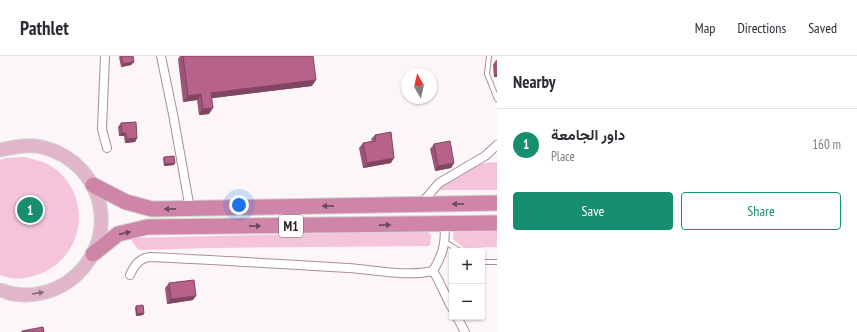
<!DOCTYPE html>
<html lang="en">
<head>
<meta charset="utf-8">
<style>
	:root { --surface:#fff; --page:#f7f7f7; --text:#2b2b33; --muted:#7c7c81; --line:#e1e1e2; --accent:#188e70 }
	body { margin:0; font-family:"PT Sans Narrow",Vazirmatn,sans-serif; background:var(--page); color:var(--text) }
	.controls { position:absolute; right:12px; bottom:12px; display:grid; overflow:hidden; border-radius:4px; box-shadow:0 1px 3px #0004 }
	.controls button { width:36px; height:36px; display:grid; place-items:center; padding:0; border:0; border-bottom:1px solid var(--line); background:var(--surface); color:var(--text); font:20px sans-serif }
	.compass { position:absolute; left:401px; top:12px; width:36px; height:36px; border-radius:50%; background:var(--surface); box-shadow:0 1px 3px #0004; rotate:352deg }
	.you { position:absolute; left:239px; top:149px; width:14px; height:14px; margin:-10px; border:3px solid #fff; border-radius:50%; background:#1a73e8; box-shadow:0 0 0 6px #1a73e833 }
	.badge { display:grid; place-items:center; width:26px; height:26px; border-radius:50%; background:var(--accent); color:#fff; font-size:13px; font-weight:700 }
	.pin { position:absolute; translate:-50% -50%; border:2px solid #fff; box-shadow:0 1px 4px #0006 }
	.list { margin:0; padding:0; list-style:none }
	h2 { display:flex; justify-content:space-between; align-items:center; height:52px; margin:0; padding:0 16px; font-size:17px }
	h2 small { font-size:13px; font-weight:400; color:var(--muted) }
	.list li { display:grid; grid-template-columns:26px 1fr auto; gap:12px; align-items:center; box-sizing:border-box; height:72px; padding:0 16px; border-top:1px solid var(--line) }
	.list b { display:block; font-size:15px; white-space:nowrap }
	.list p { margin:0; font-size:13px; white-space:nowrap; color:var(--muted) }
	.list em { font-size:13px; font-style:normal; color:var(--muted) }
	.actions { display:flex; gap:8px; padding:12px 16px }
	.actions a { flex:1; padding:9px 0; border:1px solid var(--accent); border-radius:4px; text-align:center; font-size:14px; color:var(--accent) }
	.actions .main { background:var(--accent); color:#fff }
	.map { position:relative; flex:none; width:497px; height:276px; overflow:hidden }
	header { display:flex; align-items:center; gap:24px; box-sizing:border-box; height:56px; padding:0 20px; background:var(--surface); border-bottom:1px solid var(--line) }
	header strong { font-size:19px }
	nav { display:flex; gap:22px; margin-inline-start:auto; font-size:14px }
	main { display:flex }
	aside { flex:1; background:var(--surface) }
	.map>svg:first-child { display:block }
	.green { fill:#f5c4da }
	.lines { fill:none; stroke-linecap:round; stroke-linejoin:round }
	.service-casing { stroke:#ab8d9a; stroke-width:6 }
	.minor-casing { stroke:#ab8d9a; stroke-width:10 }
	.primary-casing { stroke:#d5d2d3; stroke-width:15 }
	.motorway-casing { stroke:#d5d2d3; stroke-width:17 }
	.service { stroke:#fff; stroke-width:4 }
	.minor { stroke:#fff; stroke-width:8 }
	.primary { stroke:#e2b6ca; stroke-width:13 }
	.motorway { stroke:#ce85a7; stroke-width:15 }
	.wall { fill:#9d5478 }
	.shaded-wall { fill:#7f4561 }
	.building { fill:#b6628b; stroke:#7f4561 }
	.oneway { fill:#6d4859 }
	.oneway2 { fill:#876b78 }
	.labels { text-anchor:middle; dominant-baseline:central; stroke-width:3; stroke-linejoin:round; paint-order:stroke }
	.shield { fill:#fff; stroke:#6b6366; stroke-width:1 }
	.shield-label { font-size:13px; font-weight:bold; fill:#2c2025 }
</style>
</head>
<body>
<header>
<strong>Pathlet</strong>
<nav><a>Map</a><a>Directions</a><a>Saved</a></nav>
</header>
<main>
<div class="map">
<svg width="497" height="276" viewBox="0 0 497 276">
	<rect width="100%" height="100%" fill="#fcf6f8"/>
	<!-- green -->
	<path class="green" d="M25 101C31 103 38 104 43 106 53 110 61 117 67 125 92 159 76 207 36 219 25 223 11 224 0 219V104L6 102Z
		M497 106V134H440L443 127 484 107Z
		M427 175 431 179 430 190 212 192 139 194 129 182Z
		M497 175V191L464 192 453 183 454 176Z"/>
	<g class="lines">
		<defs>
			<path id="service" d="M489 0 487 18 497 43
				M445 186 460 195
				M482 206H497"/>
			<path id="minor" d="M105 0 102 73 107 92
				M161 0 173 58 190 153
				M421 148 439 127 485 100 497 89
				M433 215C441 227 445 240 452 252
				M130 219C134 210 139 202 150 201 216 204 282 208 348 212 376 214 406 221 433 215 444 196 445 189 445 168
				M457 261 465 276"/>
			<path id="primary" d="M0 94C14 91 28 88 42 91 106 107 123 185 69 225 54 236 33 241 15 238 10 238 5 235 0 234"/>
			<path id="motorway" d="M93 129 126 146 152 153 497 147
				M93 198 118 178 147 171 497 167"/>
		</defs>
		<!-- service casing -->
		<use href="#service" class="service-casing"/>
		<!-- minor casing -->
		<use href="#minor" class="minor-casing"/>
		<!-- primary casing -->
		<use href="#primary" class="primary-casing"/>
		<!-- motorway casing -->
		<use href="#motorway" class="motorway-casing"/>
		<!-- service -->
		<use href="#service" class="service"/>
		<!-- minor -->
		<use href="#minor" class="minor"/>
		<!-- primary -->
		<use href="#primary" class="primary"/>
		<!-- motorway -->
		<use href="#motorway" class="motorway"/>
	</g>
	<!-- wall -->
	<path class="wall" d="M120 0H133L131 9 121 11 119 1Z
		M180 0H313L312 30 211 42 209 58 199 59 197 44 183 46 178 3Z
		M496 4H497V21H494L493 9Z
		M121 67 137 82 135 86 125 87 124 80H119L118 71Z
		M375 79 391 107 363 112 359 92 363 87 372 85 371 83Z
		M434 88 454 107 451 112 435 115 430 93Z
		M164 101 174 109 164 110 163 103Z
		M169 227 193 244 167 248 165 232Z
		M136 250 144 257 143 259 136 260 135 252Z"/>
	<!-- shaded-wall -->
	<path class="shaded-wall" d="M134 6 131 9 121 11 123 8Z
		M497 17V21H494Z
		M316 24 312 30 206 43 211 37Z
		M201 38 197 44 183 46 188 40Z
		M213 52 209 58 199 59 203 53Z
		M122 77H126L124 80H119Z
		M137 82 135 86 125 87 127 83Z
		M394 102 391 107 363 112 367 107Z
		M175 107 174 109 164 110 165 108Z
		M454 107 451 112 435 115 438 110Z
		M196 240 193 244 167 248 171 243Z
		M144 257 143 259 136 260 137 258Z"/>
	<!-- building -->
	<path class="building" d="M121 0H133L134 6 123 8Z
		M183 0H313L316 24 211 37 213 52 203 53 201 38 188 40Z
		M136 66 137 82 127 83 126 77H122L121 67Z
		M391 76 394 102 367 107 363 87 376 85 375 79Z
		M450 85 454 107 438 110 434 88Z
		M174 100 175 107 165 108 164 101Z
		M194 224 196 240 171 243 169 227Z
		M143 249 144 257 137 258 136 250Z
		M43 271 44 276H22V275Z"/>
	<!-- one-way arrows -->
	<defs><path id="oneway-solid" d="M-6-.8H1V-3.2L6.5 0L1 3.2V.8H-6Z"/></defs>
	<g class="oneway">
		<use href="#oneway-solid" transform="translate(458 148) rotate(179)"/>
		<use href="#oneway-solid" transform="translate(328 150) rotate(179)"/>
		<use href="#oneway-solid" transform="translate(170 153) rotate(179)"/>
		<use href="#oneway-solid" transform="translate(385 169) rotate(-1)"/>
		<use href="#oneway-solid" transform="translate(255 170) rotate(-1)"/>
		<use href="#oneway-solid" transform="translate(125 177) rotate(-13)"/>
	</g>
	<use class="oneway2" href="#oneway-solid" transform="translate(38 237) rotate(-9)"/>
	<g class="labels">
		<!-- shield labels -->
		<rect class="shield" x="279" y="159" width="24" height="22" rx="3"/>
		<g class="shield-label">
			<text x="291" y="170">M1</text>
		</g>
	</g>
</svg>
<div class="controls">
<button>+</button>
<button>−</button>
</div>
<svg class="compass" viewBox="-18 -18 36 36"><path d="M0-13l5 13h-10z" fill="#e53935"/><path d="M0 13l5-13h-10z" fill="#7c7c81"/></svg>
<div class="you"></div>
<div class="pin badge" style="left:30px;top:154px">1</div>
</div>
<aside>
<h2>Nearby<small></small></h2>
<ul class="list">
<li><span class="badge">1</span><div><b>داور الجامعة</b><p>Place</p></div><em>160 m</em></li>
</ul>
<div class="actions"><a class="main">Save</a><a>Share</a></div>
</aside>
</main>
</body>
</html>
